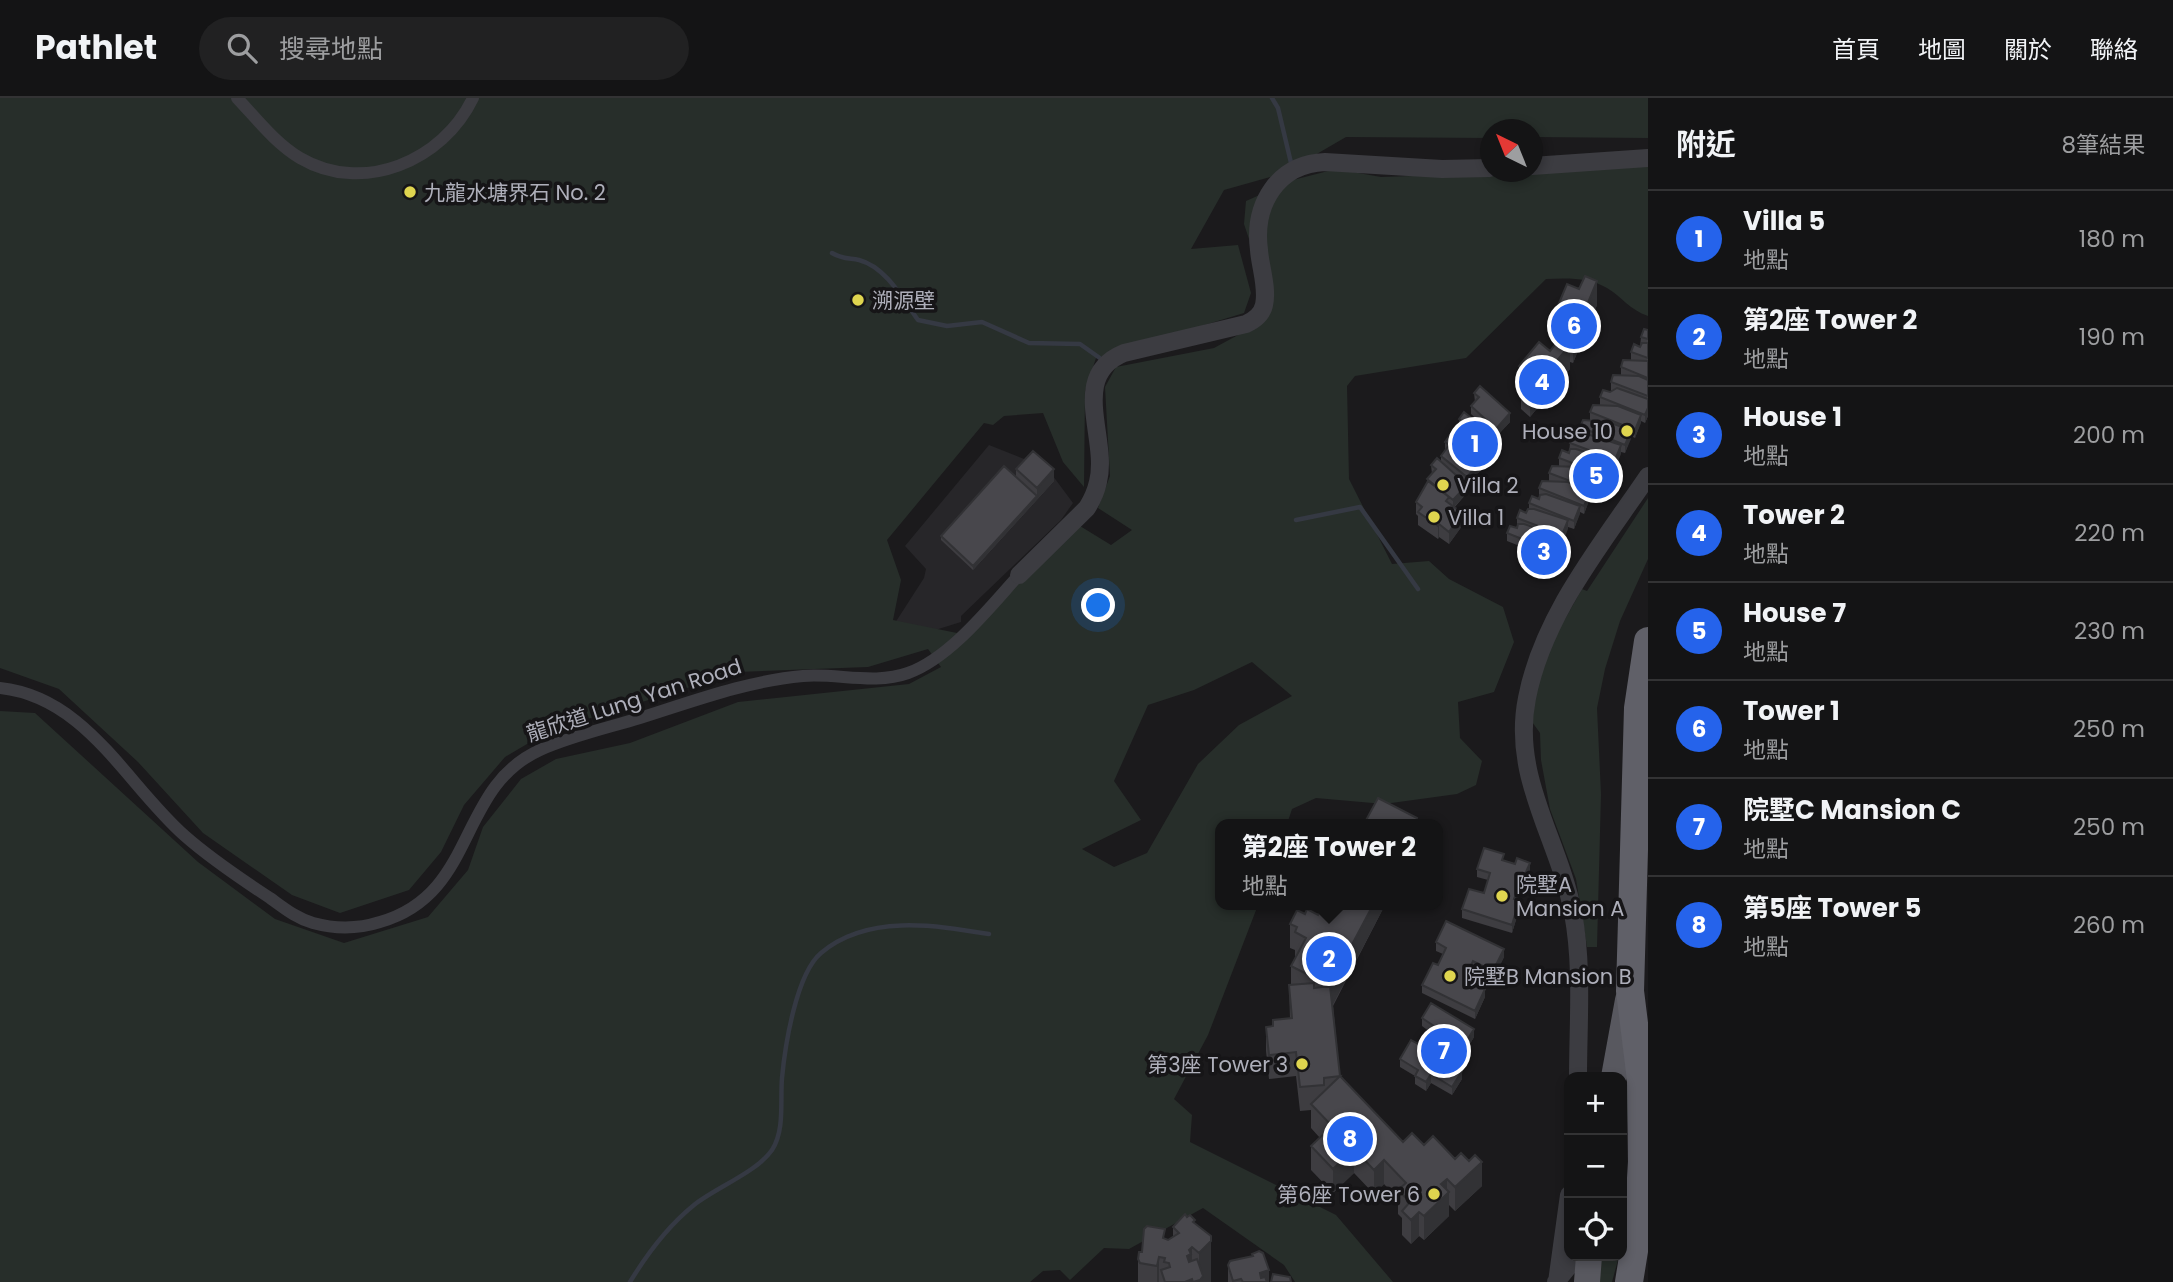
<!DOCTYPE html>
<html lang="zh-TW">
<head>
<meta charset="utf-8">
<style>
	:root { --surface:#141415; --page:#212122; --text:#f1f3f6; --muted:#9d9ea0; --line:#333334; --accent:#2563eb }
	body { margin:0; font-family:Poppins,"Noto Sans TC",sans-serif; background:var(--page); color:var(--text) }
	.controls { position:absolute; right:21px; bottom:21px; display:grid; overflow:hidden; border-radius:14px; box-shadow:0 4px 10px #0003 }
	.controls button { width:63px; height:63px; display:grid; place-items:center; padding:0; border:0; border-bottom:2px solid var(--line); background:var(--surface); color:var(--text); font:35px sans-serif }
	.compass { position:absolute; left:1480px; top:21px; width:63px; height:63px; border-radius:50%; background:var(--surface); box-shadow:0 4px 10px #0003; rotate:317deg }
	.you { position:absolute; left:1099px; top:508px; width:24px; height:24px; margin:-18px; border:5px solid #fff; border-radius:50%; background:#1a73e8; box-shadow:0 0 0 10px #1a73e833 }
	.badge { display:grid; place-items:center; width:46px; height:46px; border-radius:50%; background:var(--accent); color:#fff; font-size:23px; font-weight:700 }
	.pin { position:absolute; translate:-50% -50%; border:4px solid #fff; box-shadow:0 2px 7px #0006 }
	.popup { position:absolute; left:1215px; top:721px; width:228px; height:91px; box-sizing:border-box; display:grid; place-content:center; border-radius:14px; background:var(--surface); filter:drop-shadow(0 2px 5px #0005); font-size:23px; white-space:nowrap; color:var(--muted) }
	.popup b { font-size:26px; color:var(--text) }
	.popup::after { content:''; position:absolute; left:50%; top:100%; margin-left:-14px; border:14px solid transparent; border-top-color:var(--surface) }
	.list { margin:0; padding:0; list-style:none }
	h2 { display:flex; justify-content:space-between; align-items:center; height:91px; margin:0; padding:0 28px; font-size:30px }
	h2 small { font-size:23px; font-weight:400; color:var(--muted) }
	.list li { display:grid; grid-template-columns:46px 1fr auto; gap:21px; align-items:center; box-sizing:border-box; height:98px; padding:0 28px; border-top:2px solid var(--line) }
	.list b { display:block; font-size:26px; white-space:nowrap }
	.list p { margin:0; font-size:23px; white-space:nowrap; color:var(--muted) }
	.list em { font-size:23px; font-style:normal; color:var(--muted) }
	.icon { flex:none; width:38px; height:38px; fill:none; stroke:currentColor; stroke-width:2; stroke-linecap:round; stroke-linejoin:round }
	.map { position:relative; flex:none; width:1648px; height:1184px; overflow:hidden }
	header { display:flex; align-items:center; gap:42px; box-sizing:border-box; height:98px; padding:0 35px; background:var(--surface); border-bottom:2px solid var(--line) }
	header strong { font-size:33px }
	nav { display:flex; gap:38px; margin-inline-start:auto; font-size:24px }
	.search { width:490px; height:63px; background:var(--page); display:flex; align-items:center; gap:18px; box-sizing:border-box; padding:0 24px; border-radius:38px; color:var(--muted); font-size:26px }
	main { display:flex }
	aside { flex:1; background:var(--surface) }
	.map>svg:first-child { display:block }
	.built { fill:#272629 }
	.green { fill:#272e2a; fill-rule:evenodd }
	.lines { fill:none; stroke-linecap:round; stroke-linejoin:round }
	.stream { stroke:#353943; stroke-width:4.5 }
	.pedestrian { stroke:#3c3c41; stroke-width:12 }
	.minor { stroke:#3c3c41; stroke-width:18 }
	.primary { stroke:#58585f; stroke-width:26 }
	.trunk { stroke:#606068; stroke-width:28 }
	.wall { fill:#3e3d41 }
	.shaded-wall { fill:#323235 }
	.building { fill:#48474c; stroke:#323235; stroke-width:2 }
	.poi-dot { fill:#dfd54f; stroke:#161517; stroke-width:2.5 }
	.labels { text-anchor:middle; dominant-baseline:central; stroke-width:7; stroke-linejoin:round; paint-order:stroke }
	.poi-label { font-size:21px; fill:#aeafba; stroke:#161517; text-anchor:start }
	.street-label { font-size:21px; fill:#aeafba; stroke:#161517 }
</style>
</head>
<body>
<header>
<strong>Pathlet</strong>
<div class="search"><svg class="icon" aria-label="search" viewBox="0 0 24 24"><circle cx="10" cy="10" r="6"/><path d="M15 15l6 6"/></svg>搜尋地點</div>
<nav><a>首頁</a><a>地圖</a><a>關於</a><a>聯絡</a></nav>
</header>
<main>
<div class="map">
<svg width="1648" height="1184" viewBox="0 0 1648 1184">
	<rect width="100%" height="100%" fill="#1b1a1c"/>
	<!-- built -->
	<path class="built" d="M989 347 1047 370 1073 405 1061 422 961 518V524L932 533 895 525 924 480 926 471 905 448Z"/>
	<!-- green -->
	<path class="green" d="M0 0H1648V40L1533 39 1532 32H1490V40L1346 39 1284 75 1224 92 1191 151 1238 147 1251 195 1244 215 1096 260 1085 293 1084 389 1063 364 1043 315 1004 318 993 327 984 325 887 442 901 482 893 522 957 535 1080 428 1111 447 1132 432 1098 410 1110 378 1105 289 1116 269 1214 250 1262 224 1257 165 1244 126 1246 103 1293 82 1336 71 1381 79 1532 74 1648 64V218C1630 212 1622 199 1607 190 1589 179 1566 180 1546 181L1466 260 1355 278 1347 288 1349 381 1392 466 1429 463 1449 481 1503 509 1514 544 1494 594 1458 604 1460 640 1482 663 1476 687 1457 696 1384 706 1316 700 1292 711 1287 726H1220V807H1258L1208 937 1174 1001 1192 1017 1190 1044 1336 1117 1393 1184H1295L1284 1167 1203 1110 1129 1151 1104 1150 1070 1182 1060 1172 1043 1173 1030 1184H0V613L35 615 198 764 275 821 344 845 428 819 468 772 483 729 521 681 556 661 630 645 738 604 909 586 941 569 928 551 868 569 738 574 549 633 505 659 464 707 441 754 409 792 340 815 292 797 203 735 138 664 59 591 0 570ZM1252 564 1292 598 1239 627 1198 666 1147 755 1114 769 1082 751 1141 722 1114 683 1148 607 1194 592Z
		M1648 400V461L1620 523 1605 571 1597 610 1601 696 1597 849H1587L1576 781 1550 711 1541 662 1540 635 1530 621 1532 603 1552 544 1582 491 1587 493Z
		M1629 988 1622 1137V1004L1625 989Z
		M1601 1158H1619L1612 1184H1597Z"/>
	<g class="lines">
		<!-- stream -->
		<path class="stream" d="M1272 0 1278 10 1292 69
			M832 155C842 161 848 160 859 162 886 169 903 201 918 222L947 228 982 224 1029 245 1080 246 1104 263
			M1296 422 1360 409 1418 491
			M630 1184C647 1156 668 1128 694 1107 715 1090 757 1074 772 1052 785 1032 780 1003 782 980 785 948 796 876 821 855 867 816 934 827 989 836"/>
		<!-- pedestrian -->
		<path class="pedestrian" d="M237 0C257 21 275 45 300 60 363 97 443 63 473 0
			M0 590C86 599 126 686 185 738 211 761 241 781 270 800 284 810 296 820 313 825 335 831 358 831 380 824 478 796 456 690 540 652 571 638 607 630 640 620 694 603 747 583 803 578 837 575 875 587 908 575 950 560 990 509 1019 477"/>
		<!-- minor -->
		<path class="minor" d="M1532 68 1648 60
			M1019 477 1087 410C1092 402 1096 393 1098 384 1109 340 1068 278 1124 255L1246 226C1255 222 1262 216 1264 207 1268 190 1260 168 1259 152 1253 107 1277 66 1325 64L1442 71 1490 70
			M1578 979C1578 925 1583 868 1573 815 1559 741 1511 679 1527 600 1543 517 1602 446 1648 378
			M1556 1184 1577 1158
			M1557 1184 1569 1097"/>
		<!-- primary -->
		<path class="primary" d="M1614 979 1628 902
			M1587 1184 1589 1158"/>
		<!-- trunk -->
		<path class="trunk" d="M1629 1184 1638 1128 1642 1064 1641 982 1630 893 1638 610 1648 543"/>
	</g>
	<!-- wall -->
	<path class="wall" d="M1579 191 1597 207 1573 265 1570 264V271L1530 319 1521 311V293L1519 292V268L1550 253 1558 243 1554 242V217Z
		M1648 232V318L1645 325 1641 323 1635 340 1631 338 1625 355 1621 354 1615 371 1610 369 1604 386 1600 384 1594 401 1590 399 1584 416 1580 414 1574 431 1568 429 1562 446 1558 444 1552 461 1507 443V435L1517 430V420L1526 415 1529 411V405L1539 401V390L1549 383V375L1559 368V360L1569 355 1570 345 1579 340 1580 329 1590 323V314L1600 307V299L1612 293 1611 292V284L1621 277V269L1631 262V254L1640 249 1641 239Z
		M1474 295 1510 324 1496 339 1471 316V308L1475 304Z
		M1459 321 1495 348 1481 363V372L1467 387V395L1454 410 1462 428 1449 446 1439 439 1438 441 1418 427V418L1416 416V404L1427 384V381L1432 376 1431 367 1441 364V358L1445 352V344L1455 341V335L1459 329Z
		M1016 371 1054 383 973 472 941 442V438L1016 379Z
		M1504 763 1530 773 1517 802 1519 812 1512 835 1462 820V811L1484 795 1488 782 1477 779V771Z
		M1323 807H1385L1333 908 1340 978 1403 1044 1424 1047 1482 1088 1455 1113 1449 1107V1118L1424 1142 1419 1138 1411 1146 1402 1137V1120L1398 1116V1101L1384 1086 1374 1096 1354 1075 1333 1095 1311 1072V1048L1320 1040 1311 1030V1012L1300 1013 1296 978 1269 981 1266 953V929L1273 928V922L1290 921 1289 887H1291V868L1296 859H1295V852L1290 850V826L1305 816 1318 817Z
		M1436 844 1504 859 1493 881 1473 871 1468 882 1485 899 1475 921 1422 895V887L1438 867 1443 856 1436 853Z
		M1422 920 1474 939 1461 961 1457 958 1451 967 1462 981 1452 997 1431 985 1426 993 1415 986V978L1400 969V961L1422 948 1430 934 1422 928Z
		M1195 1126 1211 1184H1138V1161L1142 1154 1165 1141 1168 1142 1173 1139V1129Z
		M1252 1156 1269 1184H1228V1167L1252 1159Z"/>
	<!-- shaded-wall -->
	<path class="shaded-wall" d="M1597 183V207L1573 265V241Z
		M1570 247V271L1530 319V295Z
		M1648 310V318L1645 325V317Z
		M1510 315V324L1496 339V331Z
		M1641 317V325L1635 340V332Z
		M1631 332V341L1625 355V347Z
		M1495 340V348L1481 364V355Z
		M1621 347V356L1615 371V362Z
		M1610 362V371L1604 386V377Z
		M1481 363V372L1467 387V379Z
		M1054 371V383L973 472V468L1037 398V390Z
		M1600 378V386L1594 401V392Z
		M1467 387V395L1453 410V402Z
		M1590 393V401L1584 416V408Z
		M1580 408V416L1574 431V423Z
		M1462 415V428L1449 446V434Z
		M1568 422V431L1562 446V437Z
		M1439 426V439L1438 441V428Z
		M1558 438V446L1552 461V453Z
		M1530 765V773L1514 809V801Z
		M1519 803V812L1512 835V827Z
		M1373 807H1385L1330 912V888Z
		M1504 851V859L1493 881V873Z
		M1473 863V871L1465 889V881Z
		M1485 891V899L1475 921V913Z
		M1474 931V939L1461 961V952Z
		M1457 950V958L1448 973V964Z
		M1462 973V981L1452 997V989Z
		M1431 976V985L1426 993V984Z
		M1354 1051V1075L1333 1095V1071Z
		M1384 1062V1086L1374 1096V1072Z
		M1482 1064V1088L1455 1113V1089Z
		M1447 1081V1096L1449 1094V1118L1424 1142V1118L1441 1086Z
		M1419 1114V1138L1411 1146V1122Z
		M1211 1143V1184H1193L1199 1182V1155Z
		M1192 1149V1183V1181V1184H1185L1187 1158 1189 1152Z
		M1159 1159V1184H1157V1168Z
		M1269 1172V1184H1260V1175Z"/>
	<!-- building -->
	<path class="building" d="M1585 178 1597 183 1573 241 1562 237 1568 223 1554 217 1567 186 1579 191Z
		M1644 231 1648 232V241L1641 239Z
		M1561 239 1570 247 1530 295 1521 287 1530 277 1519 268 1539 244 1550 253Z
		M1642 245H1648V260L1631 254 1634 246 1640 249Z
		M1623 262 1648 263V280L1621 269Z
		M1613 277 1639 278 1648 282V298L1611 284Z
		M1480 288 1510 315 1496 331 1471 308 1479 299 1474 295Z
		M1617 290 1648 301V310L1645 317 1600 299 1603 292 1610 294Z
		M1593 307 1618 308 1641 317 1635 332 1590 314Z
		M1464 314 1495 340 1481 355 1455 335 1463 324 1459 321Z
		M1583 322 1608 324 1631 332 1625 347 1580 329Z
		M1581 336H1587L1621 347 1615 362 1570 345 1573 337 1579 340Z
		M1450 337 1481 363 1467 379 1441 358 1449 347 1445 344Z
		M1570 351H1576L1610 362 1604 377 1559 360 1562 352 1569 355Z
		M1033 353 1054 371 1037 390 1016 371Z
		M1437 360 1467 387 1453 402 1427 381 1436 371 1431 367Z
		M1004 368 1037 398 973 468 941 438Z
		M1552 368 1578 369 1600 378 1594 392 1549 375Z
		M1428 383 1449 399 1446 403 1462 415 1449 434 1439 426 1438 428 1418 414 1422 409 1416 404Z
		M1542 383 1568 384 1590 393 1584 408 1539 390Z
		M1546 396 1580 408 1574 423 1529 405 1532 398 1539 401 1540 397Z
		M1528 411H1534L1568 422 1562 437 1517 420 1520 412 1526 415Z
		M1518 426H1524L1558 438 1552 453 1507 435 1510 428 1517 430Z
		M1378 700 1417 720 1414 726H1364Z
		M1352 723 1359 726H1350Z
		M1484 750 1504 756 1502 762 1515 766 1517 760 1530 765 1514 801 1519 803 1512 827 1462 811 1469 791 1484 795 1490 775 1477 771Z
		M1323 807H1373L1330 888 1340 978 1403 1044 1412 1035 1424 1047 1433 1038 1455 1061 1461 1055 1469 1063 1475 1057 1482 1064 1455 1089 1447 1081 1441 1086 1449 1094 1424 1118 1419 1114 1411 1122 1402 1113 1410 1104 1398 1092 1406 1085 1384 1062 1374 1072 1354 1051 1333 1071 1311 1048 1332 1028 1311 1006 1340 978 1324 980V987L1300 989 1296 954 1269 957 1266 929 1273 928V922L1292 920 1289 887 1314 885V890L1330 888 1291 868 1306 840 1295 834 1297 829 1290 826 1297 812 1305 816 1307 811 1318 817Z
		M1446 823 1504 851 1493 873 1473 863 1465 881 1485 891 1475 913 1422 887 1433 865 1438 867 1446 850 1436 844Z
		M1431 905 1474 931 1461 952 1457 950 1448 964 1462 973 1452 989 1431 976 1426 984 1415 978 1418 972 1400 961 1411 942 1422 948 1434 928 1422 920Z
		M1185 1116 1187 1119 1190 1117 1195 1122 1193 1124 1211 1138V1143L1199 1155 1192 1149 1189 1152 1191 1156 1187 1158 1189 1164 1197 1161 1203 1178 1200 1182 1193 1184 1192 1181 1185 1184H1165L1161 1172 1170 1169 1169 1165 1164 1164 1165 1160 1159 1159 1157 1168 1140 1165 1138 1161 1139 1154H1142L1144 1131 1147 1128 1165 1131 1163 1140 1168 1142 1179 1135 1173 1129Z
		M1259 1153 1263 1155 1269 1172 1260 1175 1261 1180 1265 1179 1267 1184H1243L1241 1181 1233 1183 1228 1167 1230 1163 1253 1158 1252 1156Z
		M1273 1176 1290 1179 1291 1184H1271Z"/>
	<!-- markers -->
	<g class="poi-dot">
		<circle cx="410" cy="94" r="7"/>
		<circle cx="858" cy="202" r="7"/>
		<circle cx="1627" cy="333" r="7"/>
		<circle cx="1443" cy="387" r="7"/>
		<circle cx="1434" cy="419" r="7"/>
		<circle cx="1502" cy="798" r="7"/>
		<circle cx="1450" cy="878" r="7"/>
		<circle cx="1302" cy="966" r="7"/>
		<circle cx="1434" cy="1096" r="7"/>
	</g>
	<g class="labels">
		<!-- poi labels -->
		<g class="poi-label">
			<text x="424" y="94">九龍水塘界石 No. 2</text>
			<text x="872" y="202">溯源壁</text>
			<text x="1613" y="333" text-anchor="end">House 10</text>
			<text x="1457" y="387">Villa 2</text>
			<text x="1448" y="419">Villa 1</text>
			<text x="1516" y="786">院墅A<tspan x="1516" dy="24">Mansion A</tspan></text>
			<text x="1464" y="878">院墅B Mansion B</text>
			<text x="1288" y="966" text-anchor="end">第3座 Tower 3</text>
			<text x="1420" y="1096" text-anchor="end">第6座 Tower 6</text>
		</g>
		<!-- street labels -->
		<g class="street-label">
			<text transform="translate(634 602) rotate(-18)">龍欣道 Lung Yan Road</text>
		</g>
	</g>
</svg>
<div class="controls">
<button>+</button>
<button>−</button>
<button><svg class="icon" aria-label="locate" viewBox="0 0 24 24"><circle cx="12" cy="12" r="6"/><path d="M12 2v4M12 18v4M2 12h4M18 12h4"/></svg></button>
</div>
<svg class="compass" viewBox="-18 -18 36 36"><path d="M0-13l5 13h-10z" fill="#e53935"/><path d="M0 13l5-13h-10z" fill="#9d9ea0"/></svg>
<div class="you"></div>
<div class="pin badge" style="left:1475px;top:346px">1</div>
<div class="pin badge" style="left:1329px;top:861px">2</div>
<div class="popup"><b>第2座 Tower 2</b>地點</div>
<div class="pin badge" style="left:1544px;top:454px">3</div>
<div class="pin badge" style="left:1542px;top:284px">4</div>
<div class="pin badge" style="left:1596px;top:378px">5</div>
<div class="pin badge" style="left:1574px;top:228px">6</div>
<div class="pin badge" style="left:1444px;top:953px">7</div>
<div class="pin badge" style="left:1350px;top:1041px">8</div>
</div>
<aside>
<h2>附近<small>8筆結果</small></h2>
<ul class="list">
<li><span class="badge">1</span><div><b>Villa 5</b><p>地點</p></div><em>180 m</em></li>
<li><span class="badge">2</span><div><b>第2座 Tower 2</b><p>地點</p></div><em>190 m</em></li>
<li><span class="badge">3</span><div><b>House 1</b><p>地點</p></div><em>200 m</em></li>
<li><span class="badge">4</span><div><b>Tower 2</b><p>地點</p></div><em>220 m</em></li>
<li><span class="badge">5</span><div><b>House 7</b><p>地點</p></div><em>230 m</em></li>
<li><span class="badge">6</span><div><b>Tower 1</b><p>地點</p></div><em>250 m</em></li>
<li><span class="badge">7</span><div><b>院墅C Mansion C</b><p>地點</p></div><em>250 m</em></li>
<li><span class="badge">8</span><div><b>第5座 Tower 5</b><p>地點</p></div><em>260 m</em></li>
</ul>
</aside>
</main>
</body>
</html>
